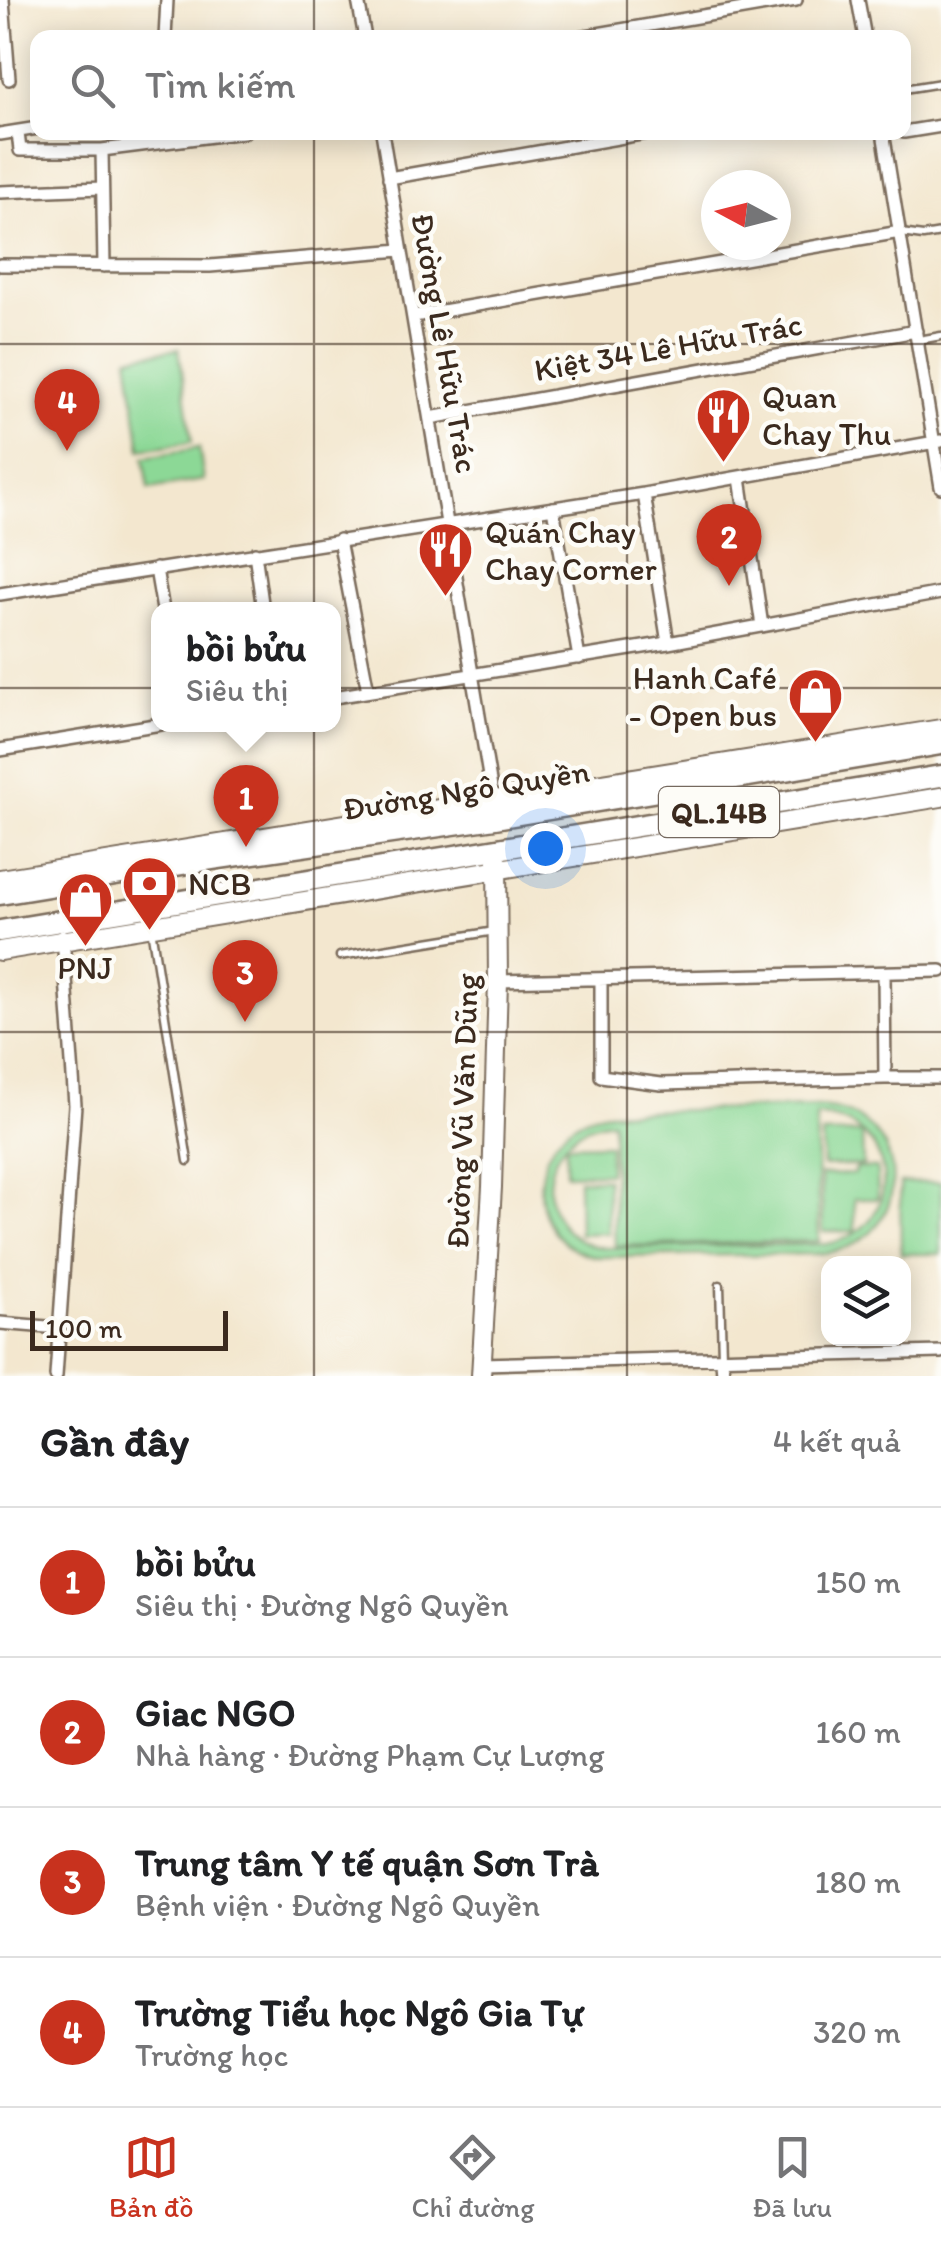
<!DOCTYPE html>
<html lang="vi">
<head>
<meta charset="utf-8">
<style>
	:root { --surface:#fff; --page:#f6f6f6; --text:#202124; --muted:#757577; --line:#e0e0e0; --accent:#c8321e }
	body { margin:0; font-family:Itim,sans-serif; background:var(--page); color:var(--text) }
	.controls { position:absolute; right:30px; bottom:30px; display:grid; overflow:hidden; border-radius:20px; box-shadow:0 5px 25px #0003 }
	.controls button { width:90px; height:90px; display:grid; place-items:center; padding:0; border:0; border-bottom:2px solid var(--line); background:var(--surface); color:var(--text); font:50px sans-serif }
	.compass { position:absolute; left:701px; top:170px; width:90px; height:90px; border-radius:50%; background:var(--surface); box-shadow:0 5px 25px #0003; rotate:277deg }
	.scale { position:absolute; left:30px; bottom:25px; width:198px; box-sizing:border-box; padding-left:10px; border:5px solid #3b2a1e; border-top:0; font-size:28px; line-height:35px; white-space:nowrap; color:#3b2a1e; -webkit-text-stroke:8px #fdfcf7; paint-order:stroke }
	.you { position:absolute; left:545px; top:848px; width:35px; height:35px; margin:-25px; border:8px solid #fff; border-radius:50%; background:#1a73e8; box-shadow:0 0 0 15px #1a73e833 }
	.badge { display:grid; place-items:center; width:65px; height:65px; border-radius:50%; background:var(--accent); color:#fff; font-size:32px; font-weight:700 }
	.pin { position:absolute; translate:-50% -82px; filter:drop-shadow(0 2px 5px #0008) }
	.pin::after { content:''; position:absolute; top:52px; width:35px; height:30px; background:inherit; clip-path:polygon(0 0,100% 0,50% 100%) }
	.popup { position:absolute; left:151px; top:602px; width:190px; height:130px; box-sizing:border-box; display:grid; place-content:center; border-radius:20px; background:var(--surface); filter:drop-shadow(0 2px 8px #0005); font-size:32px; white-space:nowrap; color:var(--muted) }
	.popup b { font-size:38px; color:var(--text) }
	.popup::after { content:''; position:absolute; left:50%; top:100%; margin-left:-20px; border:20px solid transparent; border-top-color:var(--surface) }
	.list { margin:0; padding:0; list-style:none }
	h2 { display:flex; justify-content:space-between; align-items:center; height:130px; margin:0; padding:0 40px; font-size:42px }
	h2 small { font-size:32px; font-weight:400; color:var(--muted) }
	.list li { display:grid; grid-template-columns:65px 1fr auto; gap:30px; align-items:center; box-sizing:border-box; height:150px; padding:0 40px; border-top:2px solid var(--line) }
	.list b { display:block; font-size:38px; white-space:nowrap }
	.list p { margin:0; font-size:32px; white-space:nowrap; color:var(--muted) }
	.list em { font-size:32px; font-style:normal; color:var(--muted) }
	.icon { flex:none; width:55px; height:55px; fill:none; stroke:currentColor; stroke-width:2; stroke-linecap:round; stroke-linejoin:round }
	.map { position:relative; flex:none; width:941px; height:1376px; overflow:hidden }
	.search { position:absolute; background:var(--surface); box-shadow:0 5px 25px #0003; left:30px; right:30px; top:30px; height:110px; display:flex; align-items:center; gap:25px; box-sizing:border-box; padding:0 35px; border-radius:20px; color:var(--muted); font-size:38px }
	.sheet { height:730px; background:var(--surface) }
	nav { display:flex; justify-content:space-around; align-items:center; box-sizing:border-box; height:140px; border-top:2px solid var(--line); background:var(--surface); font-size:28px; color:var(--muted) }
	nav a { display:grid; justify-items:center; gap:5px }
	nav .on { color:var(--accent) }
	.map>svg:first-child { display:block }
	.green { fill:#8cd896; stroke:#64815a; stroke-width:2.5; fill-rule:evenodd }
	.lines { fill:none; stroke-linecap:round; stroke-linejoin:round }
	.lane-casing { stroke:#7b6c5c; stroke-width:11 }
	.street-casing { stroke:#7b6c5c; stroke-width:16 }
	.secondary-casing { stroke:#7b6c5c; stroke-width:22 }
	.highway-casing { stroke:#7b6c5c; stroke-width:25 }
	.lane { stroke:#fff; stroke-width:6 }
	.street { stroke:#fff; stroke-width:11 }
	.secondary { stroke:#fff; stroke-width:18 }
	.highway { stroke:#fff; stroke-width:20 }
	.grid { fill:none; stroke:#3b2a1e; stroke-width:2.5; stroke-opacity:0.55 }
	.labels { text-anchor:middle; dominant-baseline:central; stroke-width:9; stroke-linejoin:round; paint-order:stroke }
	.shield { fill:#fdfcf7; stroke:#75695f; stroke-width:2.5 }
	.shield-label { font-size:30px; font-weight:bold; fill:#3b2a1e }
	.street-label { font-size:32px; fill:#3b2a1e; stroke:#fdfcf7 }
	.poi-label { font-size:32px; fill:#3b2a1e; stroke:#fdfcf7; text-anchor:start }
</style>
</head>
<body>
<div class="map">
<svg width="941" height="1376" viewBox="0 0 941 1376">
	<rect width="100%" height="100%" fill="#fdfcf7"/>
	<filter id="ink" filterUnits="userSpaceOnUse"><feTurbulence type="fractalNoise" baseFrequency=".01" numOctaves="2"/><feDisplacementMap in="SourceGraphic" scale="20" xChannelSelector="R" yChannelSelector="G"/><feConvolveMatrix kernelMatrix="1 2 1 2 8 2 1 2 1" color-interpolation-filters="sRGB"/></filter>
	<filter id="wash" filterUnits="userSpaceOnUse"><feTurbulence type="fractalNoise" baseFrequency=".0048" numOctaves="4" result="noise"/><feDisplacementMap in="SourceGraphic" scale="40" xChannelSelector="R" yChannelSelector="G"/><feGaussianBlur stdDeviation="2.25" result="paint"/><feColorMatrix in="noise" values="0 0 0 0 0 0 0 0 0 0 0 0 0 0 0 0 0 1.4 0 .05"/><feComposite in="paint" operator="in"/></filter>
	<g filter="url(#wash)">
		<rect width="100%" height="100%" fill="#f3e7cf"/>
		<!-- green -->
		<path class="green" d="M179 349 192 442 141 449 128 357Z
			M199 448 204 480 149 489 144 457Z
			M817 1107C918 1111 918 1249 815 1254L599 1257C515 1244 524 1122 608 1112ZM816 1116C899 1119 909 1228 827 1244L605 1248C527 1237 532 1129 612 1121L615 1246 819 1241Z
			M862 1133 863 1165 823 1166 822 1134Z
			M609 1144V1173L566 1174V1145Z
			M855 1168H877L878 1199H854L855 1231 823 1232 821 1175 854 1174Z
			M578 1179H607L608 1233 579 1234Z
			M941 1182V1254H901L900 1183Z"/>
	</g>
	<g filter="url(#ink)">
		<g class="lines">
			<defs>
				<path id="lane" d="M904 89 941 83
					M901 233 923 236 941 233
					M919 340 941 336
					M151 928 188 1161
					M340 956 495 931
					M720 1285 722 1357"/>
				<path id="street" d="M3 0 9 79
					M358 0 365 38
					M858 0 865 38
					M165 38 167 0
					M574 38 796 0
					M382 132 493 800
					M883 132 941 487
					M904 132 941 126
					M18 133 20 150H102L244 132
					M0 134 38 128
					M102 150 104 266
					M389 178 652 132
					M0 192 102 188
					M0 265 210 266 401 250
					M414 316 900 232
					M430 418 916 331
					M740 478 762 626
					M644 494 668 643
					M553 508 579 658
					M339 540 368 691
					M255 553 263 610
					M156 569 163 610
					M0 594 644 494 941 441
					M334 697 668 643 941 593
					M0 750 161 724
					M601 979V1076L661 1084 885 1078 884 973
					M498 981 941 971
					M885 1078H941
					M0 1323 59 1328
					M722 1358 723 1376
					M481 1364 941 1352
					M56 1376 75 1105 63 936"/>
				<path id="secondary" d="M0 879 941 729
					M0 951 941 797
					M481 1376 492 1187 498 981 497 859"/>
				<path id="highway" d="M0 894 213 859 495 818 941 744
					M0 931 941 776"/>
			</defs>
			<!-- lane casing -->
			<use href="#lane" class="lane-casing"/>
			<!-- street casing -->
			<use href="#street" class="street-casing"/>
			<!-- secondary casing -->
			<use href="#secondary" class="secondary-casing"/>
			<!-- highway casing -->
			<use href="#highway" class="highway-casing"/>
			<!-- lane -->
			<use href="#lane" class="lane"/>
			<!-- street -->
			<use href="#street" class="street"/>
			<!-- secondary -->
			<use href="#secondary" class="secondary"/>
			<!-- highway -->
			<use href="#highway" class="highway"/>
		</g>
	</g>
	<!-- grid -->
	<path class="grid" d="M314 0V38M627 0V38M314 132V1376M627 132V1376M0 344H941M0 688H941M0 1032H941"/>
	<!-- icons -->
	<defs>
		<symbol id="restaurant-pin" viewBox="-11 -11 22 30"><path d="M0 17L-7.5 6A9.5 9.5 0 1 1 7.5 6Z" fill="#c8321e" stroke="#fdfcf7"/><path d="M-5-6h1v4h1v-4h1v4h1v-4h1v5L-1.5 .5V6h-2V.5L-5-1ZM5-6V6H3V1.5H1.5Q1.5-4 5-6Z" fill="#fff"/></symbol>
		<symbol id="shop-pin" viewBox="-11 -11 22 30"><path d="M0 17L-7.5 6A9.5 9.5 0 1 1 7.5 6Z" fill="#c8321e" stroke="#fdfcf7"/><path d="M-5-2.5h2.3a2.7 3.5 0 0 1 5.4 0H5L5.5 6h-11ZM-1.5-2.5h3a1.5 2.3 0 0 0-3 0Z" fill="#fff"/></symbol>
		<symbol id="bank-pin" viewBox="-11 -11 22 30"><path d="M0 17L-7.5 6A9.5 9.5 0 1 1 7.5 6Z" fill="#c8321e" stroke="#fdfcf7"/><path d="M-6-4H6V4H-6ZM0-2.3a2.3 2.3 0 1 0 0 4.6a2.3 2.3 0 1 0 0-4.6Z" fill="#fff"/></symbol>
	</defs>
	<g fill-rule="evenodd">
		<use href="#restaurant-pin" x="692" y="384" width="63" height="86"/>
		<use href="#restaurant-pin" x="414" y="518" width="63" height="86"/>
		<use href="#shop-pin" x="784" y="664" width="63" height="86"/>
		<use href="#bank-pin" x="118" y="852" width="63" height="86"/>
		<use href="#shop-pin" x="54" y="868" width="63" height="86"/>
	</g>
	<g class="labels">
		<!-- shield labels -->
		<rect class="shield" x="659" y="787" width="120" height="50" rx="8"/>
		<g class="shield-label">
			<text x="719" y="812">QL.14B</text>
		</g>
		<!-- street labels -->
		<g class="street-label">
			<text transform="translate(445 343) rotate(80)">Đường Lê Hữu Trác</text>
			<text transform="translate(668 347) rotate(-10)">Kiệt 34 Lê Hữu Trác</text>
			<text transform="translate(466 790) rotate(-9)">Đường Ngô Quyền</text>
			<text transform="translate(462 1111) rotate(-88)">Đường Vũ Văn Dũng</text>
		</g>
		<!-- poi labels -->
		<g class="poi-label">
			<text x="762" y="397">Quan<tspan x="762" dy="37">Chay Thu</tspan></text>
			<text x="485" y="532">Quán Chay<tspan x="485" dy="37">Chay Corner</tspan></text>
			<text x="777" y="678" text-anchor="end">Hanh Café<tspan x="777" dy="37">- Open bus</tspan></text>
			<text x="188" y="884">NCB</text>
			<text x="85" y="968" text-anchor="middle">PNJ</text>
		</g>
	</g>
</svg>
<div class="controls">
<button><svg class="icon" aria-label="layers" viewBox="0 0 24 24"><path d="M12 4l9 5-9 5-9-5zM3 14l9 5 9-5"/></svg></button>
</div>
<svg class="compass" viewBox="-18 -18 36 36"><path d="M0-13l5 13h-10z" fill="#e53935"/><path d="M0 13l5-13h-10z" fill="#757577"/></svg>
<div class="scale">100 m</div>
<div class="you"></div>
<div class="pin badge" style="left:246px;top:847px">1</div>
<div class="popup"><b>bồi bửu</b>Siêu thị</div>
<div class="pin badge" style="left:729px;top:586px">2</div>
<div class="pin badge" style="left:245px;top:1022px">3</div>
<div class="pin badge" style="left:67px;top:451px">4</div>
<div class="search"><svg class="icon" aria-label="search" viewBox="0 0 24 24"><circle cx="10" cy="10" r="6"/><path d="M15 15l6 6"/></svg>Tìm kiếm</div>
</div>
<section class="sheet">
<h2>Gần đây<small>4 kết quả</small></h2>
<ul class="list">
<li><span class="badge">1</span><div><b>bồi bửu</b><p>Siêu thị · Đường Ngô Quyền</p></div><em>150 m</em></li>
<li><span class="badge">2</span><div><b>Giac NGO</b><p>Nhà hàng · Đường Phạm Cự Lượng</p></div><em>160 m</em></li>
<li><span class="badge">3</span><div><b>Trung tâm Y tế quận Sơn Trà</b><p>Bệnh viện · Đường Ngô Quyền</p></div><em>180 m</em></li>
<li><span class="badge">4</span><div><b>Trường Tiểu học Ngô Gia Tự</b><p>Trường học</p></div><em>320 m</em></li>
</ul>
</section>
<nav>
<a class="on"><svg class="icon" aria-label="map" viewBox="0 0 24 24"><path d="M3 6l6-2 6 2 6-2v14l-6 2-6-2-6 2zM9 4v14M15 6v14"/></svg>Bản đồ</a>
<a><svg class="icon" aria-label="directions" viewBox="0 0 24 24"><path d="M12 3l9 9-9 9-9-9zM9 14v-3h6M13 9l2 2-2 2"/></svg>Chỉ đường</a>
<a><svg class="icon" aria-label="saved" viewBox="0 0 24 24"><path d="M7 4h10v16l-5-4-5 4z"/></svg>Đã lưu</a>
</nav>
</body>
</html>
